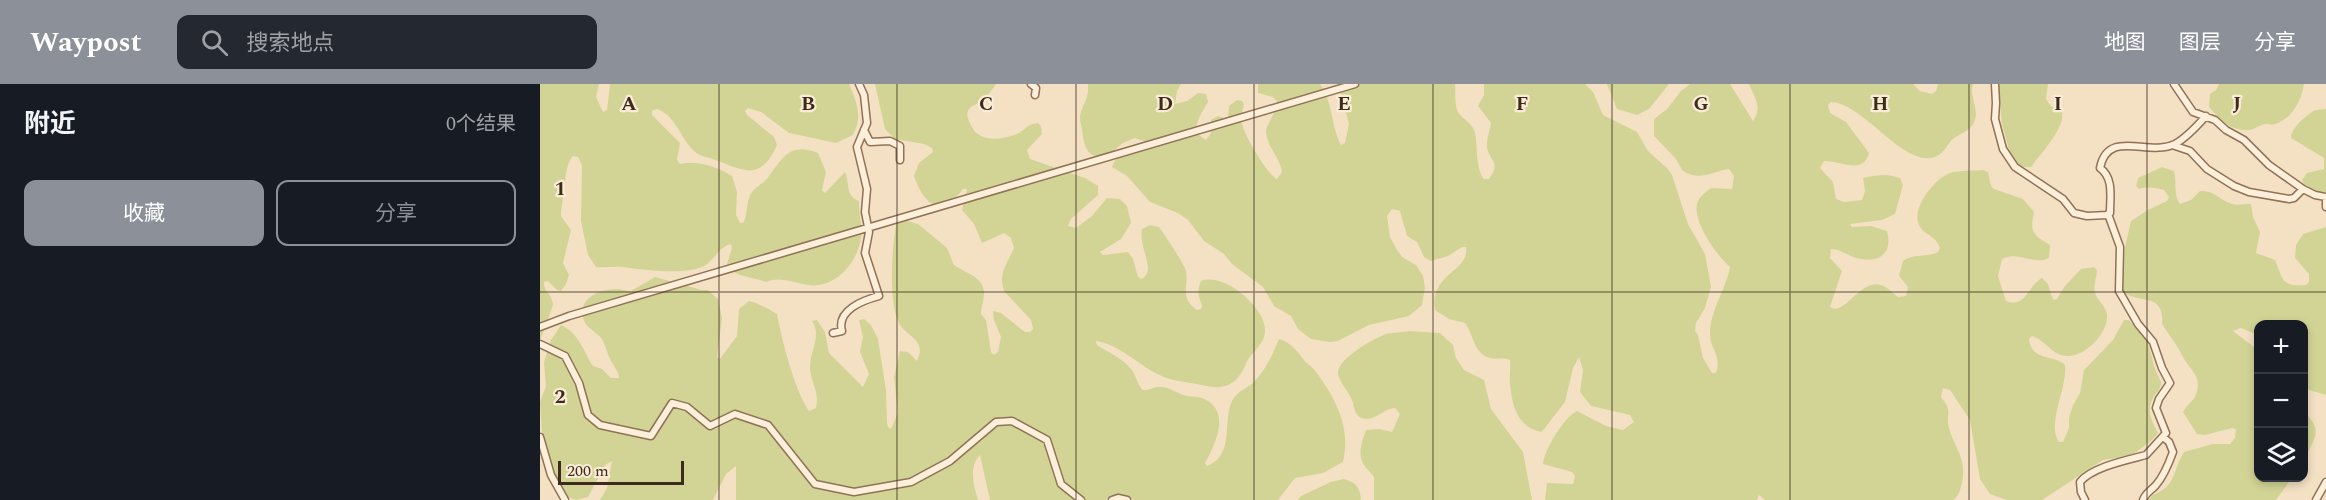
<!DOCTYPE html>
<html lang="zh">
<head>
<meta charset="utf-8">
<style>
	:root { --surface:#171b24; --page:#242831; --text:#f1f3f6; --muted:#9ea1a6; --line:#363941; --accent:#8c9099 }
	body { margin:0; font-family:Spectral,"Noto Sans SC",serif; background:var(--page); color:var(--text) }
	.controls { position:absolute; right:18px; bottom:18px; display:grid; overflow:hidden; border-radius:12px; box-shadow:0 3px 9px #0003 }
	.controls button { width:54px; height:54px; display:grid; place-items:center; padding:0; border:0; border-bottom:2px solid var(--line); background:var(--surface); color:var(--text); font:30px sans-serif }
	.scale { position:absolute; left:18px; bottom:15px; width:126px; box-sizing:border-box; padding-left:6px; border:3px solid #3f2b1d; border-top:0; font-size:16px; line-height:21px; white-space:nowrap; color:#3f2b1d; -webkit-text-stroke:4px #faecd5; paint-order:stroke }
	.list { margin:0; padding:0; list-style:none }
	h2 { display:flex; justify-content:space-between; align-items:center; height:78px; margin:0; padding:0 24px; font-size:26px }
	h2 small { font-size:20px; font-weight:400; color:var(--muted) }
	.actions { display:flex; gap:12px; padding:18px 24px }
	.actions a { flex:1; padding:14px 0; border:2px solid var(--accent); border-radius:12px; text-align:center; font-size:21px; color:var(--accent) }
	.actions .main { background:var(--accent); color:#fff }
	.icon { flex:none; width:33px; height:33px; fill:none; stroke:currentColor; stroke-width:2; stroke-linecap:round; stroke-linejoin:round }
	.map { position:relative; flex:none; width:1786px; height:416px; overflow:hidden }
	header { display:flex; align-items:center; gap:36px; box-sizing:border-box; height:84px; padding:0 30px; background:var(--accent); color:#fff }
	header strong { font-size:28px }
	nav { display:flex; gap:33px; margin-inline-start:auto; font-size:21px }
	.search { width:420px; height:54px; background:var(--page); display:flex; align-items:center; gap:15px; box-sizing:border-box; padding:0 21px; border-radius:12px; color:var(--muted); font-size:22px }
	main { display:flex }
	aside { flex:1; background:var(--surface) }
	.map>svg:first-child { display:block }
	.green { fill:#d2d496 }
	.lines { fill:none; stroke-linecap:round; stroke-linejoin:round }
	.minor-casing { stroke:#917157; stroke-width:9 }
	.minor { stroke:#fdefd9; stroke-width:6 }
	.grid { fill:none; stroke:#3f2b1d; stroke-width:1.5; stroke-opacity:0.55 }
	.grid-label { font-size:20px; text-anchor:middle; font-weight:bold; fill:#3f2b1d; stroke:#faecd5; stroke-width:4.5; stroke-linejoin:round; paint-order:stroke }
</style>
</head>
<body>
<header>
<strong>Waypost</strong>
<div class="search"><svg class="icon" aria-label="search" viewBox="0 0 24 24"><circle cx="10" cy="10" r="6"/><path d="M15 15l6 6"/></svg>搜索地点</div>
<nav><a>地图</a><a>图层</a><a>分享</a></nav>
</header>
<main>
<aside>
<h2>附近<small>0个结果</small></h2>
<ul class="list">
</ul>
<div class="actions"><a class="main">收藏</a><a>分享</a></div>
</aside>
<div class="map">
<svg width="1786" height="416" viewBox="0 0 1786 416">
	<rect width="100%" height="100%" fill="#f4e1c4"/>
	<!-- green -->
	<path class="green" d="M0 0H59L56 13 63 28 67 26 70 0H309C317 19 323 32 313 51L296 59 249 49 221 28 208 24 205 27 207 31 234 53 237 61C221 96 207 88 178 77 169 73 159 73 153 66 140 53 135 31 117 25L112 27V31L140 59 137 76 140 80C157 76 177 83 192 92L197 108 196 131 200 139H203L205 135C207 128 207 114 212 108 216 103 222 100 226 96 242 76 248 57 278 69L286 88 282 106 285 109 305 88C310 99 305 112 319 117 318 129 323 141 321 153 318 179 295 205 268 201 254 199 240 192 227 198L200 191 192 187 187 180 192 164 191 160C178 163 174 178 162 183 144 191 103 186 83 183 74 182 65 184 56 183L48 171 41 137 42 81 38 73 33 72C24 81 24 113 21 128V132L31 146 23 179 29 191 26 200 21 207 17 206 8 197 4 198C3 207 13 211 13 221L0 257Z
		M335 0H456C452 5 449 11 444 15 440 20 433 20 429 25 425 31 429 37 432 43 439 58 460 56 474 51 485 48 485 40 498 39L501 42 502 50 487 66 490 75 545 94 558 102V111L531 135 528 142 536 144 552 132 567 114 580 115 587 122 591 139 581 155 560 168 563 171 588 168 593 175 598 193 602 195C617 185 598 164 602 145L610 141 619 143C623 148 645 181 646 187 649 201 639 214 657 226L661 225 662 221C658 212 657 206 661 197 683 188 724 222 725 245 726 261 711 267 706 280 700 293 694 301 680 303 674 304 668 302 662 301 647 298 630 297 617 290 596 279 580 261 556 257L557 261C569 269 581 273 591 285 597 292 597 301 603 306 610 307 614 302 621 303 628 303 636 308 643 311 649 313 656 312 662 314 692 326 676 359 665 379L667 382C695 371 682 339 692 317 697 307 706 305 713 299 725 287 733 270 739 255 748 257 758 267 763 275 767 280 773 283 776 288 796 315 811 343 803 378L783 389 755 394 738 416H595C583 412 577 409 565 416H450L440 371C428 383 434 402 438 416H196V382L186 390 173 416H60L67 404 72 377 65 381 48 413 36 416 28 413 14 390 2 348 0 318 6 302 4 278 11 256 21 241C40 250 43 267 53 282L62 285 71 294H79C79 287 74 283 71 277 67 270 66 262 62 255 57 249 49 245 45 239 34 216 58 205 77 205 81 205 86 207 91 207L115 193 162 206H168L178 215 182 234 177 273 180 275 197 252 199 225 209 217C218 219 229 225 237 230 242 256 254 305 269 327L276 324C280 307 270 298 270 283 270 267 282 251 272 237L277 236 285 248 289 269 323 303 329 290 320 268 323 253 319 236 324 235 331 241 338 255 346 306 347 339 348 343 351 345 358 329 354 293 360 267 368 268 377 277 380 268C380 253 365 251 359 239 348 218 352 164 356 141L364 136 378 140 407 164 414 181C425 189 445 193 444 210 444 217 441 223 441 230L446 236 451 268 454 271 458 268 461 253 454 236 453 227 461 229 485 248H490L493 245 491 236 464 207C458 189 467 180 474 164L471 154 464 149 442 159 434 140 422 126 427 105H423C401 135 384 121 374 92L379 79 393 68 392 64 384 60 355 55 345 45Z
		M548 0H641L637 7 635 20 647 17 658 9 666 10 668 18C662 29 656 35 656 49L666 56 671 49V36L678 32 688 35 689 22 697 16 702 17 704 21C703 25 701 31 701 35 701 47 727 90 737 95L742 88C740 73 726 62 726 46 726 43 736 27 738 19L733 13 718 9V0H780C793 18 791 42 801 61L805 59 809 40 798 0H915C916 9 914 20 918 28 923 36 933 39 935 49 938 63 935 83 944 95H949C961 78 951 79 947 64 946 56 950 46 951 39L938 22 944 11V0H1045L1053 8 1063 31 1097 48 1108 67 1127 84 1132 91 1148 140 1165 170 1171 203 1165 224 1156 239 1155 247 1158 251 1163 274 1172 289H1176C1182 270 1169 265 1170 248 1171 225 1186 205 1190 183 1177 172 1150 135 1158 117 1160 112 1167 107 1171 104L1192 105 1194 92 1189 85C1172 88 1158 98 1142 86L1136 75 1114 52V35L1127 25 1141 7 1150 0H1190L1213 37C1223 23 1214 13 1209 0H1373L1380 7 1392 10 1396 7 1398 0H1433C1429 13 1439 24 1435 36 1431 48 1419 49 1411 57 1406 63 1403 70 1395 73 1363 84 1324 19 1291 18L1288 21 1290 29 1306 38 1329 69C1323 92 1300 76 1284 77L1280 84 1293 98 1296 115 1304 118 1322 116 1325 107 1323 94C1335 91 1347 89 1360 94L1363 101 1355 130 1342 136 1310 140 1312 143 1331 142 1347 147C1354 173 1335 180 1313 173 1306 170 1299 165 1291 165L1290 174 1302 187 1290 223 1294 225C1311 224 1325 189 1347 204 1351 207 1354 210 1358 213L1366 212 1368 203 1359 192 1363 177C1374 169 1386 174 1398 168L1400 164C1396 151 1383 151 1379 141 1371 124 1395 94 1410 89 1419 86 1433 87 1443 86L1448 88 1451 102 1454 105 1483 115 1494 128C1490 147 1492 151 1510 161L1509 174C1494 182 1478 166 1462 175L1458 192 1466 217C1486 225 1488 201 1502 194L1508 200 1513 216 1517 215 1525 202 1541 185 1554 183 1557 186C1557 193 1553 201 1555 209 1557 217 1568 223 1567 233 1567 250 1545 273 1527 272 1513 272 1505 256 1492 252L1489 255C1492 278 1513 270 1525 281 1528 303 1506 340 1519 358H1523L1529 344V334L1533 321 1540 309 1544 286 1573 256 1584 236H1589L1608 259 1615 285 1621 298C1621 304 1619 306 1615 311 1605 326 1611 335 1618 349L1612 356 1591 372 1563 376 1502 416H1467L1450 410 1440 395 1430 336 1410 306 1403 304 1401 313C1414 329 1405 329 1409 344 1415 366 1427 373 1422 399 1420 406 1419 411 1414 416H1225L1219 411 1217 416H1005L1007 399 1033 400 1035 392 1032 388 1003 380C1004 366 1024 333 1037 327L1066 342 1083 346 1094 338 1090 331 1051 322 1040 308 1043 286 1039 273 1033 284 1025 318 1004 345 1001 348C977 343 972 321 970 300 969 292 971 284 970 276 963 273 957 276 950 274 933 269 934 251 925 239L909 235 895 226C889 189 930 188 926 163H922L908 172 891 177 884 173 877 158 867 152 860 127 852 125 847 132 850 153 857 166 862 173 876 181 883 192 885 204 882 221 869 232 829 241 798 257 790 258 771 255 758 245 751 232 734 222 723 203 692 180 684 170 664 157 648 136 638 129 610 118 587 92 572 83C578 67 596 65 611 60L595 54 583 59 567 72C546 76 544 61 542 46 542 41 539 37 540 32 543 18 549 16 548 0Z
		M1067 0H1129L1109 25 1097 31 1077 25Z
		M1458 0H1508L1506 15 1511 22 1522 28C1526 43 1500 71 1491 83H1483L1472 77 1462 40Z
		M1679 0H1764C1762 16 1751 36 1735 40 1728 42 1732 39 1725 40 1715 42 1713 49 1698 45 1686 43 1677 32 1669 23L1670 10 1676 6Z
		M1786 25V108H1779L1764 100 1762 96 1767 89 1784 85V74L1751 54C1751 45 1764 33 1772 28 1775 25 1781 26 1786 25Z
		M1622 83 1634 87C1637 98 1633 111 1640 120L1651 116 1660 107C1676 107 1678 115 1692 120 1699 122 1704 119 1711 120L1713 133 1720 148 1716 169 1735 176C1743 194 1740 203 1766 201L1769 198V190L1755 174 1756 161 1763 150 1786 143V311L1769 306 1764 296V240H1718V251L1701 244 1693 247 1718 266V394H1752L1736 416H1609L1612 411C1636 403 1632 388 1644 368L1673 360H1690L1695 354 1696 345 1692 344 1665 351 1657 350 1643 328C1646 322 1652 318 1655 313 1664 290 1649 287 1642 271 1636 259 1629 251 1622 240 1625 206 1596 222 1582 206L1581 181 1591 137 1608 126 1627 117 1629 113 1624 106C1615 104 1608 102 1599 105L1596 102 1598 94Z
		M869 247 900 249 913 261 916 274 924 286 944 296 951 325 983 368 992 416H834V393C831 388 827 386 824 381 817 371 822 357 826 346L839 345 852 348 860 330 855 324C845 324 836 336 826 335 817 335 814 326 813 319 810 308 800 300 798 290 796 275 835 254 846 250 854 248 862 249 869 247Z
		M1764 328C1786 348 1772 355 1764 378Z
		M803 395C816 398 820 403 821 416H758L761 412 791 398Z"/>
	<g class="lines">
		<defs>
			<path id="minor" d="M491 0 496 4 495 11
				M1455 0 1456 19 1455 35 1463 65 1475 83 1523 115 1534 129 1547 132 1567 131 1570 129C1570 113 1574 94 1560 84 1568 44 1608 73 1635 60 1646 54 1658 41 1666 32
				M1634 0 1653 28 1675 36 1686 46 1704 56 1729 81 1763 105 1775 111 1786 113
				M324 46 330 58 350 57 360 62V76
				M1632 61 1650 67 1667 85 1694 102 1709 108 1749 115 1754 114 1763 105
				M1786 113V123
				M0 243 29 232 815 0
				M293 249 302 247C296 226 324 216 339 212L325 169 329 148 325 128 327 105 317 63 327 39 324 11 319 0
				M0 260 25 272 39 299 48 331 60 341 111 352 132 319 147 323 170 342 195 330 228 341 275 400 314 408 371 398 410 377 456 338 472 337 507 356 521 400 541 416
				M0 353 11 391 25 416
				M572 416 578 414 587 416
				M1545 416 1541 408 1540 398C1552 383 1587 376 1606 371L1626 349 1616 324 1619 315 1630 299 1622 284 1613 258 1598 240 1579 207 1580 163 1568 130
				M1603 416C1606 408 1611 407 1616 401 1624 392 1629 379 1633 368L1629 358 1623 353
				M1776 416 1786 398"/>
		</defs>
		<!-- minor casing -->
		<use href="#minor" class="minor-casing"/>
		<!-- minor -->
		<use href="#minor" class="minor"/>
	</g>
	<!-- grid -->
	<path class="grid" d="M179 0V416M357 0V416M536 0V416M714 0V416M893 0V416M1072 0V416M1250 0V416M1429 0V416M1607 0V416M0 208H1786"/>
	<g class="grid-label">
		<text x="89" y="26">A</text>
		<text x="268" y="26">B</text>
		<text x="446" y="26">C</text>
		<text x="625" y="26">D</text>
		<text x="804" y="26">E</text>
		<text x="982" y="26">F</text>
		<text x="1161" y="26">G</text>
		<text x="1340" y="26">H</text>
		<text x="1518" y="26">I</text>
		<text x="1697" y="26">J</text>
		<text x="20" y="111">1</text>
		<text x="20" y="319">2</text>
	</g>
</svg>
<div class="controls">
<button>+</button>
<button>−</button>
<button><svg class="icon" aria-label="layers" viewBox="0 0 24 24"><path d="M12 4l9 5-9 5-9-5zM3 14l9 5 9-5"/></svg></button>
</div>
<div class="scale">200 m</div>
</div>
</main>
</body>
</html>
